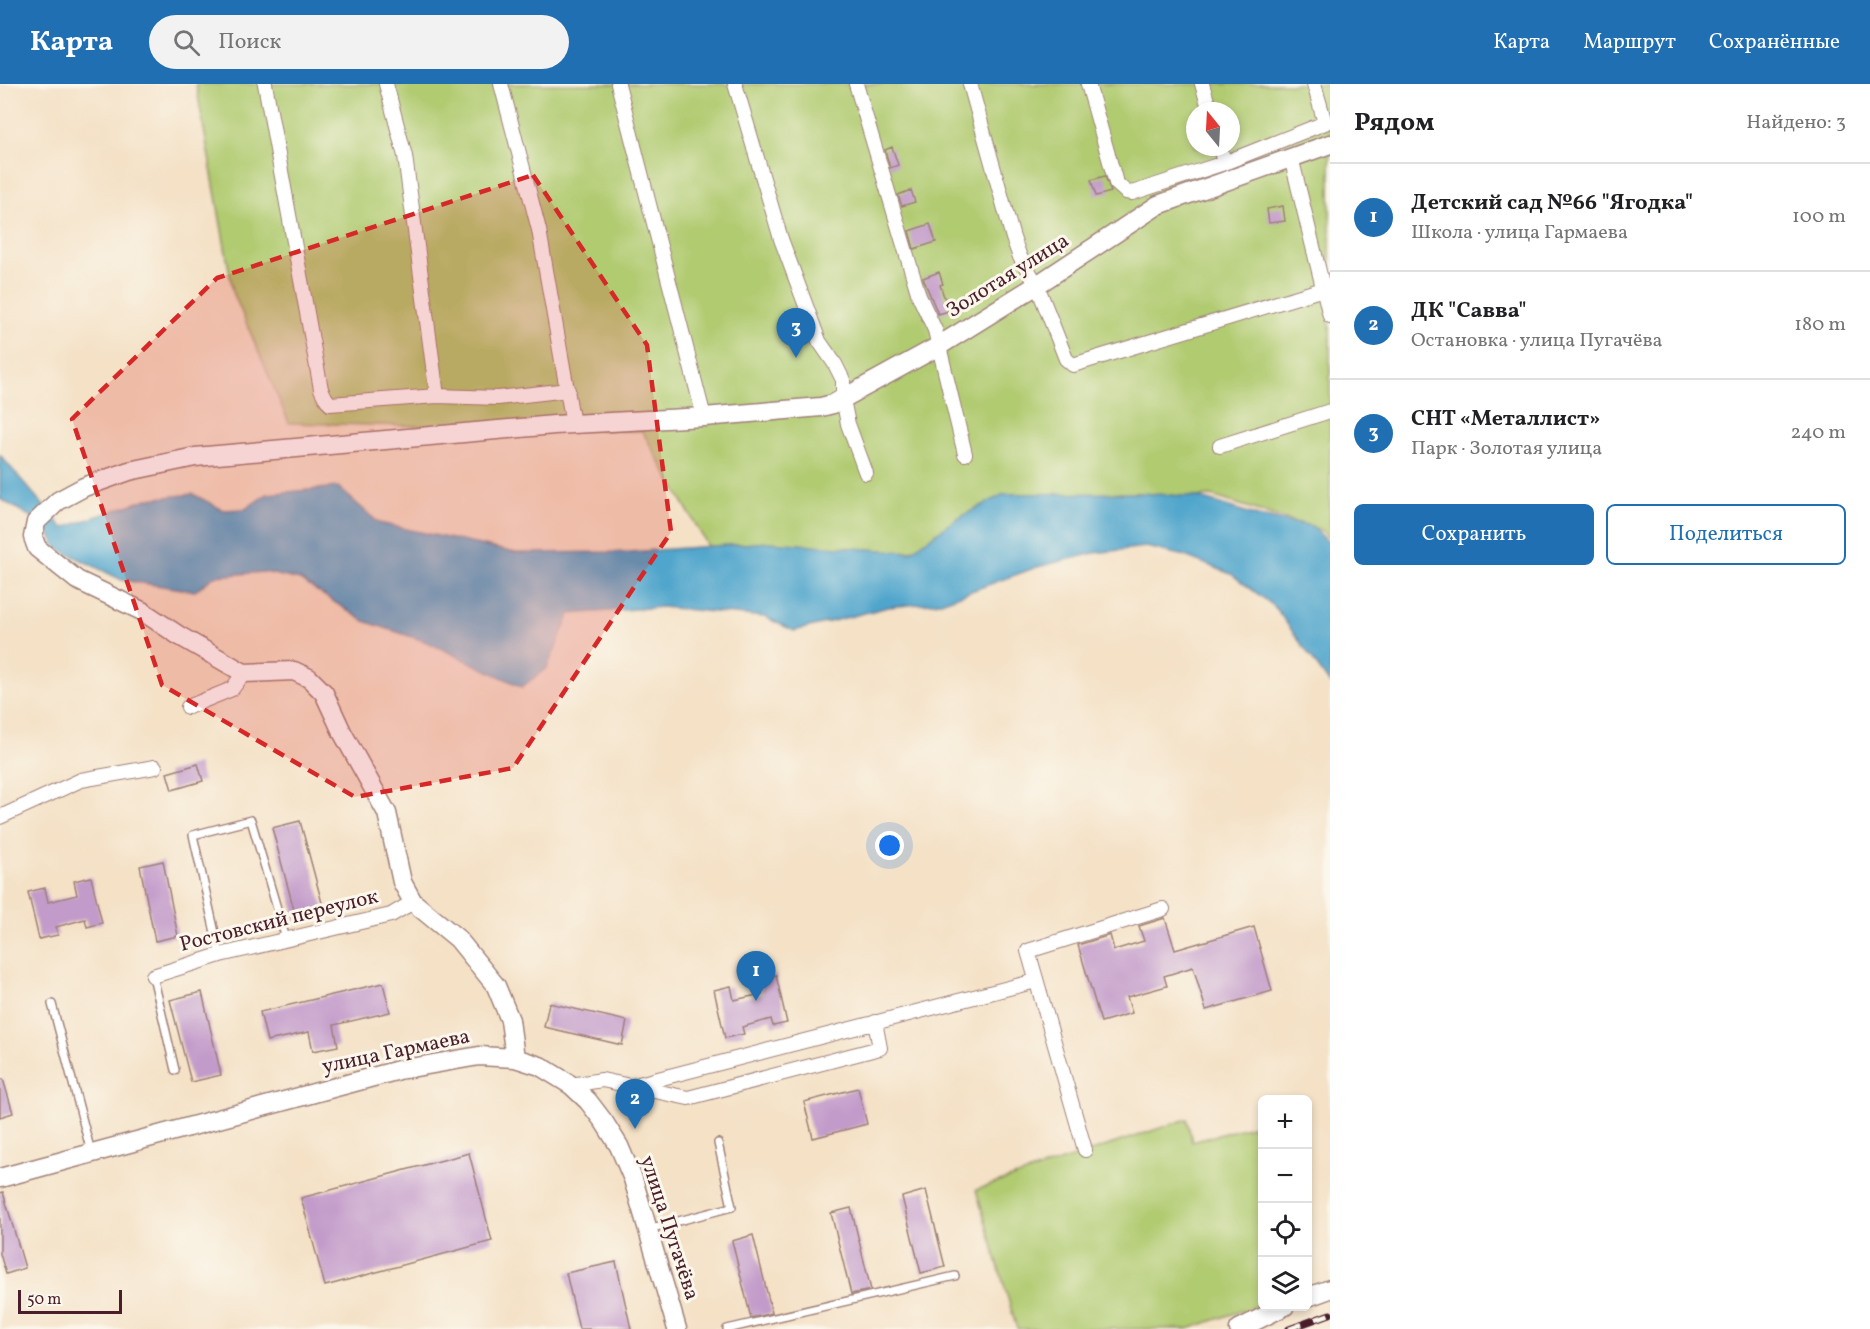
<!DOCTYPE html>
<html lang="ru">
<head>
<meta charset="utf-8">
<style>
	:root { --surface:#fff; --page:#f2f2f2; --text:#202124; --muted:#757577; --line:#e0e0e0; --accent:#1f6fb2 }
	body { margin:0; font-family:Vollkorn,serif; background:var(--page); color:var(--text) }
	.controls { position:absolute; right:18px; bottom:18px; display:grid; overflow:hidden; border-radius:9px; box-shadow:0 3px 9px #0003 }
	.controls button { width:54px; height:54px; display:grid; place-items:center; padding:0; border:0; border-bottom:2px solid var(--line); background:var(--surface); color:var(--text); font:30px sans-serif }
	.compass { position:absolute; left:1186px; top:18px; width:54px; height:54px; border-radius:50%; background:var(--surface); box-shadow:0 3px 9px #0003; rotate:342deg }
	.scale { position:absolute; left:18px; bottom:15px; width:104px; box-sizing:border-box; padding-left:6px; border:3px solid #4a1f2b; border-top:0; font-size:16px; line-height:21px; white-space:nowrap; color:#4a1f2b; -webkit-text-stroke:4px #fbf7ec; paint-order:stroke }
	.you { position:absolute; left:890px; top:762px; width:21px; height:21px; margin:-15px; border:4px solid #fff; border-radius:50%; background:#1a73e8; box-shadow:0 0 0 9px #1a73e833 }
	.badge { display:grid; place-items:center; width:39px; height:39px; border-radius:50%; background:var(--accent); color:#fff; font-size:20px; font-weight:700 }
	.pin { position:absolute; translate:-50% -50px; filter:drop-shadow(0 2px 3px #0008) }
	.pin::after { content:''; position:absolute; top:32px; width:21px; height:18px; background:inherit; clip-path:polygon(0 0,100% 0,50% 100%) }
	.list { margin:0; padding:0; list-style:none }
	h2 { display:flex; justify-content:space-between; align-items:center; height:78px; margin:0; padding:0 24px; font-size:26px }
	h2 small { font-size:20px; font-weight:400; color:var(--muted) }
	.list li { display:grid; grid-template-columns:39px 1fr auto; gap:18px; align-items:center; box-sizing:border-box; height:108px; padding:0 24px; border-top:2px solid var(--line) }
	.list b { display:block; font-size:22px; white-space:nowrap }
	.list p { margin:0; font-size:20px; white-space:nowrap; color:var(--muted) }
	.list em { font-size:20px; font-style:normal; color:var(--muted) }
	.actions { display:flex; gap:12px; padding:18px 24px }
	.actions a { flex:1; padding:14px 0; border:2px solid var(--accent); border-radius:9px; text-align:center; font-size:21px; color:var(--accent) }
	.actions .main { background:var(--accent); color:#fff }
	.icon { flex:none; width:33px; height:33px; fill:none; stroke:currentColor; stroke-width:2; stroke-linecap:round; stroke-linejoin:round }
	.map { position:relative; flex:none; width:1330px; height:1245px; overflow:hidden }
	header { display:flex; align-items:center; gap:36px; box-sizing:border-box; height:84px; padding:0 30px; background:var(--accent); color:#fff }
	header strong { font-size:28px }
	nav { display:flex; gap:33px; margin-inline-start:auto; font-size:21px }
	.search { width:420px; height:54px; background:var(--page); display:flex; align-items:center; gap:15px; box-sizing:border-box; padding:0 21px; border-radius:33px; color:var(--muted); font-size:22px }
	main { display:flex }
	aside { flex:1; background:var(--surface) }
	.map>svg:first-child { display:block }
	.green { fill:#b1cb71; stroke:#7e754e; stroke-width:1.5; fill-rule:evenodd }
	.water { fill:#50a5cc; stroke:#4d627c; stroke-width:1.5 }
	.building { fill:#c39bca }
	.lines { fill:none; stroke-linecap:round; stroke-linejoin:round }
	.lane-casing { stroke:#9f8078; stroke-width:10 }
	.street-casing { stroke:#9f8078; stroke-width:16 }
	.secondary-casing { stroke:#9f8078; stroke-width:21 }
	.lane { stroke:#fff; stroke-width:7 }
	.street { stroke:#fff; stroke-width:14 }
	.secondary { stroke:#fff; stroke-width:18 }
	.rail-casing { stroke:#4a1f2b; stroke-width:7 }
	.rail { stroke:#fbf7ec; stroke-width:4.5; stroke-dasharray:14; stroke-linecap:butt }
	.marked { fill:#d62828; fill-opacity:0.2; stroke:#d62828; stroke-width:4.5; stroke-dasharray:12 8; stroke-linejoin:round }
	.labels { text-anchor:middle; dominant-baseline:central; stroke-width:6; stroke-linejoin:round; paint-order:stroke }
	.street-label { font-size:21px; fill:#4a1f2b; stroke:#fbf7ec }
</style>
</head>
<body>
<header>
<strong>Карта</strong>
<div class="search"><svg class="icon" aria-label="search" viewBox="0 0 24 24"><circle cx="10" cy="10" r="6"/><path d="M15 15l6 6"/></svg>Поиск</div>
<nav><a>Карта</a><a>Маршрут</a><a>Сохранённые</a></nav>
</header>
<main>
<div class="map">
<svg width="1330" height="1245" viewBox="0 0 1330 1245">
	<rect width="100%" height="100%" fill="#fbf7ec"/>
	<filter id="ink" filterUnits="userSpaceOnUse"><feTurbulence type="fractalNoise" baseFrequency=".0167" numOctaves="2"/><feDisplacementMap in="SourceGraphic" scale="12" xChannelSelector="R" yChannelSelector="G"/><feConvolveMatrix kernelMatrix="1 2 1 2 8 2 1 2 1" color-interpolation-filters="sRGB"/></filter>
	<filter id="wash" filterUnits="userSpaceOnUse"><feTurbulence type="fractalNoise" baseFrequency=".008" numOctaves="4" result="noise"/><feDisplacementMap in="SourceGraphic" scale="24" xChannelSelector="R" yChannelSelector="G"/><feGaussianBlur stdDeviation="1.35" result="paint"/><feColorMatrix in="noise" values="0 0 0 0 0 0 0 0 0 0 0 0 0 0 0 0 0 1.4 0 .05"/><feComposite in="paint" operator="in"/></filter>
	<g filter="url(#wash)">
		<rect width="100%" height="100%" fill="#f4e1c6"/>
		<!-- green -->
		<path class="green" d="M196 0H1330V455L1321 446 1212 412 998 423 932 464 863 473 711 467 642 347 289 339 233 208ZM1195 27H1231V63H1195Z
			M1187 1035 1192 1058 1262 1039V1220L1188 1245H1017L976 1106Z"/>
		<!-- water -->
		<path class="water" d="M0 371 63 444 147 415 193 410 223 426 245 425 267 410 338 403 379 439 516 469 628 468 770 458 910 468 956 435 1004 410 1141 409 1198 413 1258 432 1312 442 1330 460V600L1275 523 1231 490 1185 472 1146 463 1094 469 1037 483 941 518 888 523 794 547 765 533 662 523 570 530 547 584 522 603 427 558 364 537 300 496 264 488 215 492 195 507 122 496 57 464 44 440 0 415Z"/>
		<g id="blocks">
			<!-- building -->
			<path class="building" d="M892 63 898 81 890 84 885 66Z
				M1105 92 1111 108 1096 112 1091 96Z
				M911 106 915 118 902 122 898 111Z
				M1283 122 1285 137 1269 139 1267 125Z
				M930 140 936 158 914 165 909 147Z
				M939 188 943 200 940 201 949 227 938 230 923 194Z
				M198 680 203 697 172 706 167 689Z
				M300 737 325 830 297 837 272 744Z
				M163 777 178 852 155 857 140 782Z
				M91 793 102 839 87 843 85 835 56 843 58 851 39 855 28 808 45 804 48 818 77 811 74 797Z
				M1165 834 1175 866 1254 843 1272 907 1206 926 1193 883 1164 892 1167 902 1127 913 1132 929 1101 938 1078 861 1110 851 1114 866 1144 857 1139 842Z
				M776 891 787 939 773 942 771 935 742 943 744 950 725 954 714 906 731 902 734 916 762 910 758 895Z
				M383 899 390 928 334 941 338 962 313 967 309 948 267 957 260 928Z
				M202 908 221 991 191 998 170 916Z
				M549 919 627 937 622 961 544 943Z
				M0 995H3L13 1029 0 1033Z
				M858 1004 867 1040 813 1054 804 1018Z
				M469 1069 492 1157 325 1202 301 1114Z
				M926 1106 945 1183 921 1189 902 1113Z
				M3 1108 25 1184 6 1190 0 1170V1109Z
				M851 1124 871 1206 851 1210 831 1129Z
				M753 1151 772 1229 751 1234 732 1157Z
				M616 1178 631 1245H579L566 1189Z"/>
		</g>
	</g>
	<g filter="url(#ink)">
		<use href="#blocks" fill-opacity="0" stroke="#9f8078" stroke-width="1.5"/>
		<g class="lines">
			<defs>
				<path id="lane" d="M220 871 193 751 251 736 286 855
					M153 892 175 986
					M52 920 91 1068
					M648 1145 732 1123 718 1059
					M727 1245 955 1192"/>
				<path id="street" d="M265 0 321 305 325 313 330 320 437 312 498 314 568 306
					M386 0 405 72 437 312
					M501 0 539 146 573 340
					M618 0 704 333
					M735 0 781 155 819 257 835 280 843 296V315L848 340 866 389
					M856 0 919 212 935 246 965 370
					M970 0 1013 154 1020 173 1037 201 1066 275 1073 281 1330 203
					M1088 0 1116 99 1126 108 1132 109 1224 79 1220 63
					M1202 0 1210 27
					M1291 73 1330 232
					M1224 79 1325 39 1314 0
					M1220 362 1330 327
					M188 623 232 605 244 589
					M0 733 81 696 155 683
					M153 892 220 871 391 831 413 818
					M571 1001 602 996 688 1014 880 964 875 938
					M631 1002 1036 897
					M1085 1066 1028 867 1163 825"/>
				<path id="secondary" d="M515 974 510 936 496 902 458 855 413 818 402 798 387 729 342 648 324 609 309 594 294 587 244 589 178 551 142 527 77 496 37 464 33 453 36 438 58 417 84 403 129 387 195 373 554 341 704 333 821 323 833 320 937 263 1037 201 1158 121 1330 60
					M0 1094 399 986 479 972 515 974 540 982 571 1001 588 1017 604 1038 619 1062 633 1095 677 1245
					M1308 1213 1330 1205
					M1239 1245 1285 1222"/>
			</defs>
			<!-- lane casing -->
			<use href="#lane" class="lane-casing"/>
			<!-- street casing -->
			<use href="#street" class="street-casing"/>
			<!-- secondary casing -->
			<use href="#secondary" class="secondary-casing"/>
			<!-- lane -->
			<use href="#lane" class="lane"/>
			<!-- street -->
			<use href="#street" class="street"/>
			<!-- secondary -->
			<use href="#secondary" class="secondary"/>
			<defs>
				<path id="rail" d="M1289 1245 1330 1230"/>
			</defs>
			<!-- rail casing -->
			<use href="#rail" class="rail-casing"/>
			<!-- rail -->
			<use href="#rail" class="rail"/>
		</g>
	</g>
	<!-- marked area -->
	<path class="marked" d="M533 91 647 261 671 448 513 684 355 713 162 601 72 335 217 194Z"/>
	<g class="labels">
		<!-- street labels -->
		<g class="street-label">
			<text transform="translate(1008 192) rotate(-32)">Золотая улица</text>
			<text transform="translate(279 837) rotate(-14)">Ростовский переулок</text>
			<text transform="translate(396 968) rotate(-12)">улица Гармаева</text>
			<text transform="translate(669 1144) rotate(72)">улица Пугачёва</text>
		</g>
	</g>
</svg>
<div class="controls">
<button>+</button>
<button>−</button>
<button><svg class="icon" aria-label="locate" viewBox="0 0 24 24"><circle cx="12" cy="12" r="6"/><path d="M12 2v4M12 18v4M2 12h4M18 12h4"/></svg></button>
<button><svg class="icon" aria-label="layers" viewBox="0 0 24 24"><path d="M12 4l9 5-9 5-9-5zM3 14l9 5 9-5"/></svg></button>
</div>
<svg class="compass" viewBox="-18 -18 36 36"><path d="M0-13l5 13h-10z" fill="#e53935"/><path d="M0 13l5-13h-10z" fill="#757577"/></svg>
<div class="scale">50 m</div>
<div class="you"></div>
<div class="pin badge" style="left:756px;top:917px">1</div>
<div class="pin badge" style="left:635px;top:1045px">2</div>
<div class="pin badge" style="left:796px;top:274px">3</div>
</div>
<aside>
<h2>Рядом<small>Найдено: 3</small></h2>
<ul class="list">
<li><span class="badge">1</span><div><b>Детский сад №66 &quot;Ягодка&quot;</b><p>Школа · улица Гармаева</p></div><em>100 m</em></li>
<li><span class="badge">2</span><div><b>ДК &quot;Савва&quot;</b><p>Остановка · улица Пугачёва</p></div><em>180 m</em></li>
<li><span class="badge">3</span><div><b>СНТ «Металлист»</b><p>Парк · Золотая улица</p></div><em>240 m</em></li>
</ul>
<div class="actions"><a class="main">Сохранить</a><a>Поделиться</a></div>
</aside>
</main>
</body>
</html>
